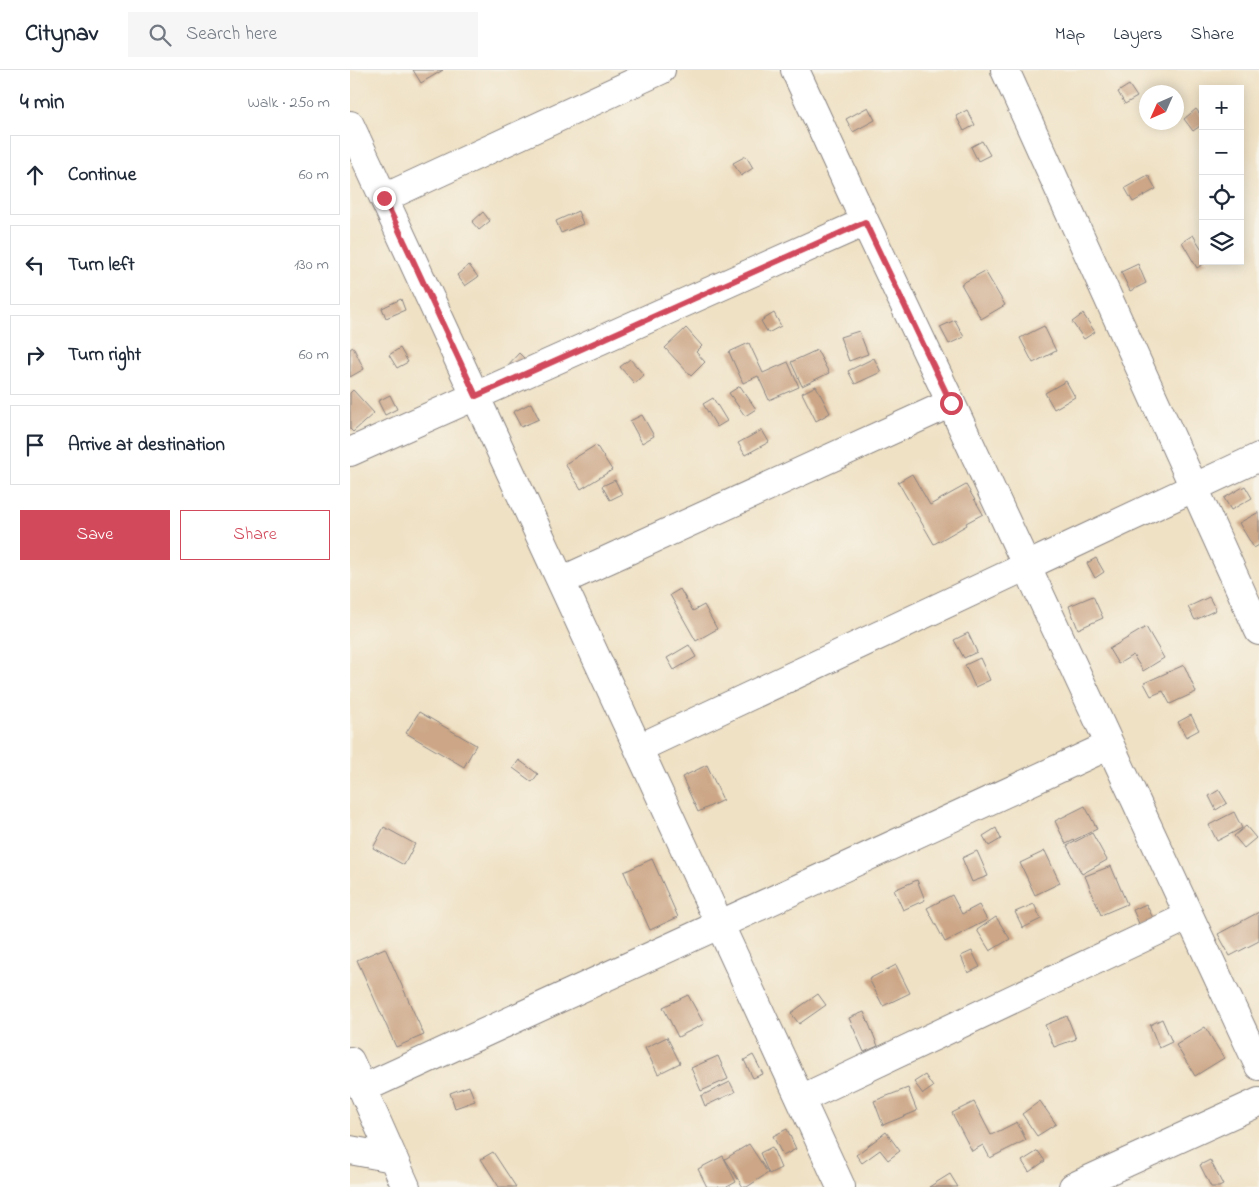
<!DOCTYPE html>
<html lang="en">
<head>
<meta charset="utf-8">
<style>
	:root { --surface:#fff; --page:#f6f6f7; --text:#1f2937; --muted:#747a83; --line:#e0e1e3; --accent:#d1495b }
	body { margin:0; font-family:"Indie Flower",sans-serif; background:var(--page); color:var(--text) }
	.controls { position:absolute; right:15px; top:15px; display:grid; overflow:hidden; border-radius:0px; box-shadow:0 2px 12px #0003 }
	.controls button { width:45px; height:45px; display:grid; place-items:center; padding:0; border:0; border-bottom:1px solid var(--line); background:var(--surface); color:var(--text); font:25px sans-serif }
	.compass { position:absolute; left:789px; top:15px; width:45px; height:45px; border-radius:50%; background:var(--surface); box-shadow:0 2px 12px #0003; rotate:225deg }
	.stop { position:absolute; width:15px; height:15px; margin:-11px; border:4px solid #d1495b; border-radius:50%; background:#fff }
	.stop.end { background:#d1495b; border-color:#fff; box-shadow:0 1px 5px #0008 }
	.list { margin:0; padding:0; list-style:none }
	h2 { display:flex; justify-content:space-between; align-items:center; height:65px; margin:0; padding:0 20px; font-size:21px }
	h2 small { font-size:16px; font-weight:400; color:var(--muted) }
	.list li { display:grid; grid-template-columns:32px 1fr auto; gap:15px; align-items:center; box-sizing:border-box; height:80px; margin:0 10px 10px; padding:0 10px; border:1px solid var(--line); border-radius:0px }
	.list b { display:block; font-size:19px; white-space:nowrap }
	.list em { font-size:16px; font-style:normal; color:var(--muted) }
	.actions { display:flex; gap:10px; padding:15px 20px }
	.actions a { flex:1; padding:11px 0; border:1px solid var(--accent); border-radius:0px; text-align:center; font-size:18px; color:var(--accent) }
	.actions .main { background:var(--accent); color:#fff }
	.icon { flex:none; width:28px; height:28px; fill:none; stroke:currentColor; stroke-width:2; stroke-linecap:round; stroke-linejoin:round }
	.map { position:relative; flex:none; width:909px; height:1117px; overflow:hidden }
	header { display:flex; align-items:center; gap:30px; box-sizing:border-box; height:70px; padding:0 25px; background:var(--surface); border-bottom:1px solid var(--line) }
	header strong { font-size:24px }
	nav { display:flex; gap:28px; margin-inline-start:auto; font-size:18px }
	.search { width:350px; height:45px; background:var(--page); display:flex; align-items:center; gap:12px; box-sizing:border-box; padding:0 18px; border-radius:0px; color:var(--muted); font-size:19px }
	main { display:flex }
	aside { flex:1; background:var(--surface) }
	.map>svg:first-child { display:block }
	.building { fill:#cca686 }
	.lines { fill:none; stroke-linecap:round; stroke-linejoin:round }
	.minor-casing { stroke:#888280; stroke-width:30 }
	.minor { stroke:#fff; stroke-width:28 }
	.route { stroke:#d1495b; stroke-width:6 }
</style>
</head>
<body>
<header>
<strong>Citynav</strong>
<div class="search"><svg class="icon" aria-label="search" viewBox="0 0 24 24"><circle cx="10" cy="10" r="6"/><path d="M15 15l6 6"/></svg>Search here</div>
<nav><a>Map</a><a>Layers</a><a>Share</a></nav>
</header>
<main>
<aside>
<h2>4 min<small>Walk · 250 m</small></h2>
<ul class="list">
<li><svg class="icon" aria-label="ahead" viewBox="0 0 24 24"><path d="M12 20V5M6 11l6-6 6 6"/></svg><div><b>Continue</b></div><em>60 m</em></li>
<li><svg class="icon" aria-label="left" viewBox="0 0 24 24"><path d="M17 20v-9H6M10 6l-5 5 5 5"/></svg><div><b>Turn left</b></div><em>130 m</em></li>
<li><svg class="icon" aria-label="right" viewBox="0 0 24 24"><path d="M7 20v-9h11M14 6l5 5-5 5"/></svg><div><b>Turn right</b></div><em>60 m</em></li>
<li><svg class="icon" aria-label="arrive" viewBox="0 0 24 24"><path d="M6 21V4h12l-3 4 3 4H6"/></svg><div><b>Arrive at destination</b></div></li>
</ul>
<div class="actions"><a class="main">Save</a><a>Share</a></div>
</aside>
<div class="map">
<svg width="909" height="1117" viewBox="0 0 909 1117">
	<rect width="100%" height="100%" fill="#f7f3e8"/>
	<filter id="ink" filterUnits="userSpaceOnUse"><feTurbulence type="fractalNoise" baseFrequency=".02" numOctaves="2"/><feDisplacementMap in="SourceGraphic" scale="10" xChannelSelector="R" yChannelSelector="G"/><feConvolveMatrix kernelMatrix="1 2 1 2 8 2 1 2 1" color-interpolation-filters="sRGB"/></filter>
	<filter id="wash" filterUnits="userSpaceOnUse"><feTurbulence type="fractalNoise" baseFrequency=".0096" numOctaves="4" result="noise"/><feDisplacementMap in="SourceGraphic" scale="20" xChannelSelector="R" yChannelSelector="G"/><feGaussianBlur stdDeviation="1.12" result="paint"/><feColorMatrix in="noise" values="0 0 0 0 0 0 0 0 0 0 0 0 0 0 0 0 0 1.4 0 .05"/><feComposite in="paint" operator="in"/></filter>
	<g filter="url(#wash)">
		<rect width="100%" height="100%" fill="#efe1c4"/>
		<g id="blocks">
			<!-- building -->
			<path class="building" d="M63 0H93L71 13Z
				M779 15 787 27 775 34 768 22Z
				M518 37 525 50 503 62 496 49Z
				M846 39 853 48V54L843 61 834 49Z
				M617 40 625 55 614 61 606 46Z
				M632 71 640 85 628 91 621 77Z
				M396 86 403 98 391 106 383 93Z
				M798 105 806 119 783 132 775 118Z
				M228 141 233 154 211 163 206 151Z
				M133 142 140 151 129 160 122 152Z
				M843 165 853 181V191H858L847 198 832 172Z
				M788 194 796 213 780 221 771 202Z
				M119 195 128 207 115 216 107 205Z
				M635 201 655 235 631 249 611 214Z
				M51 229 55 240 36 248 32 238Z
				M424 243 431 256 418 263 411 251Z
				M733 244 745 262 734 269 722 252Z
				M605 250 614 267 599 274 590 257Z
				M694 256 706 281 683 293 670 268Z
				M336 258 352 276 346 282 355 292 341 306 315 278Z
				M509 261 518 284 499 291 490 267Z
				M399 273 413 303 438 292 449 317 419 330 408 306 393 313 379 282Z
				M3 277 14 299 0 307V279Z
				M50 278 58 292 47 298 39 285Z
				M467 280 479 303 452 316 441 292Z
				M169 283 178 292 165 306 156 297Z
				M524 288 531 302 505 314 498 301Z
				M280 289 294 305 284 313 270 297Z
				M716 311 725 327 704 339 695 323Z
				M390 316 406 339 395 346 379 323Z
				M466 316 480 343 466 351 452 323Z
				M3 320 24 343 3 362 0 359V323Z
				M40 325 47 339 35 345 28 331Z
				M363 328 377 351 367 357 353 334Z
				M181 333 189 349 171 357 163 342Z
				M292 345 304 366 292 373 280 351Z
				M412 360 419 372 395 385 388 373Z
				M246 375 262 400 231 419 215 394Z
				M562 404 580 435 616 415 633 444 616 453 617 455 584 474 548 412Z
				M265 410 272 424 260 430 252 416Z
				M895 416 902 428 881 440 874 428Z
				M909 442V475L904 478 889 453Z
				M746 488 754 502 745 508 737 493Z
				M330 519 343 541 354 535 367 559 346 571 320 525Z
				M743 526 753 548 728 559 719 536Z
				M859 527 866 540 845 550 838 537Z
				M796 557 814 588 793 601 783 585 768 594 759 579Z
				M618 563 627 582 614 588 604 570Z
				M339 575 346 587 324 600 317 588Z
				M630 588 640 610 625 617 615 595Z
				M834 595 846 622 820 634 813 621 801 626 794 613Z
				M69 642 126 675 114 697 56 663Z
				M841 645 849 660 836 667 828 652Z
				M169 690 188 704 182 712 163 698Z
				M357 695 373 730 348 742 332 707Z
				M869 720 877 733 866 740 859 726Z
				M735 736 747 759 716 774 705 751Z
				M884 742 892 758 867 771 859 755Z
				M896 756 906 768 894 778 884 766Z
				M34 757 65 774 54 795 23 778Z
				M646 758 651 769 639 776 633 766Z
				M742 763 757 790 732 804 717 776Z
				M627 781 638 806 622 812 612 788Z
				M695 781 710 813 685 825 670 793Z
				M302 789 328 847 300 860 274 802Z
				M761 796 777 834 751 845 735 806Z
				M567 810 575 830 553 840 544 820Z
				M602 825 612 844 629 835 637 850 595 872 577 838Z
				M684 834 691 849 673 858 665 842Z
				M796 834 804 850 790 856 783 840Z
				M909 842V871L880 886 868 864Z
				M646 847 660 869 640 881 627 860Z
				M35 878 74 965 46 977 7 890Z
				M622 881 630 897 618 903 611 886Z
				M546 895 560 923 533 936 519 909Z
				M468 924 476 935 449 954 441 943Z
				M338 925 354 954 328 967 313 937Z
				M514 942 528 976 514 982 499 948Z
				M717 946 726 969 704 977 695 955Z
				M812 949 822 972 809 978 800 955Z
				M855 957 874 988 845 1006 826 975Z
				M317 967 330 993 308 1004 295 978Z
				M403 985 413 1004 403 1008 394 990Z
				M368 986 378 1009 351 1021 341 998Z
				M575 1005 583 1017 573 1024 564 1012Z
				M380 1012 385 1022 355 1036 351 1026Z
				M119 1016 125 1031 105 1038 100 1023Z
				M558 1018 567 1041 533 1055 524 1031Z
				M690 1031 706 1054 687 1066 672 1044Z
				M624 1032 641 1065 667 1052 676 1070 640 1088 633 1075 622 1081 602 1043Z
				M437 1059 446 1079 433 1086 423 1066Z
				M536 1062 550 1081 538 1090 530 1080 512 1093 506 1085Z
				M399 1074 418 1103 397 1117H393L375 1089Z
				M422 1077 431 1098 419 1104 410 1083Z
				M688 1081 695 1091 679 1102 672 1091Z
				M143 1082 166 1117H149L131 1089Z
				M373 1086 386 1112 377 1117H357L348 1099Z
				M860 1090 873 1115 869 1117H861L850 1095Z
				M600 1104 608 1117H579Z"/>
		</g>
	</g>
	<g filter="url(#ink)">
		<use href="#blocks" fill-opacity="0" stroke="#888280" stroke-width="1"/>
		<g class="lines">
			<defs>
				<path id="minor" d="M445 0 515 152 601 333 909 996
					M655 0 909 561
					M0 55 491 1117
					M34 128 311 0
					M0 382 515 152
					M211 511 601 333
					M289 678 909 387
					M0 991 56 1117
					M12 1019 760 675
					M451 1029 839 846
					M0 1080 43 1088
					M723 1117 909 1032"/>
			</defs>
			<!-- minor casing -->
			<use href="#minor" class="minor-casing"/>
			<!-- minor -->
			<use href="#minor" class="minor"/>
		</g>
	</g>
	<g class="lines" filter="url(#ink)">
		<!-- route -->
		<path class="route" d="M34 128 126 326 515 152 601 333"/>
	</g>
</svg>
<div class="controls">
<button>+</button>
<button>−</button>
<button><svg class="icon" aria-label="locate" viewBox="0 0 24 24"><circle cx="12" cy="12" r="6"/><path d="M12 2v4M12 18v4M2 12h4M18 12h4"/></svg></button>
<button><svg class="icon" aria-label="layers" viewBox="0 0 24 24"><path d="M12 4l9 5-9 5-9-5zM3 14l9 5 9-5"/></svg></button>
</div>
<svg class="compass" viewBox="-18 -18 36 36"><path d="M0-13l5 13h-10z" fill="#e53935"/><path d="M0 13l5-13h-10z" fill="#747a83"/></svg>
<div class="stop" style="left:601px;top:333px"></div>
<div class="stop end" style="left:34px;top:128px"></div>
</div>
</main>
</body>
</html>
